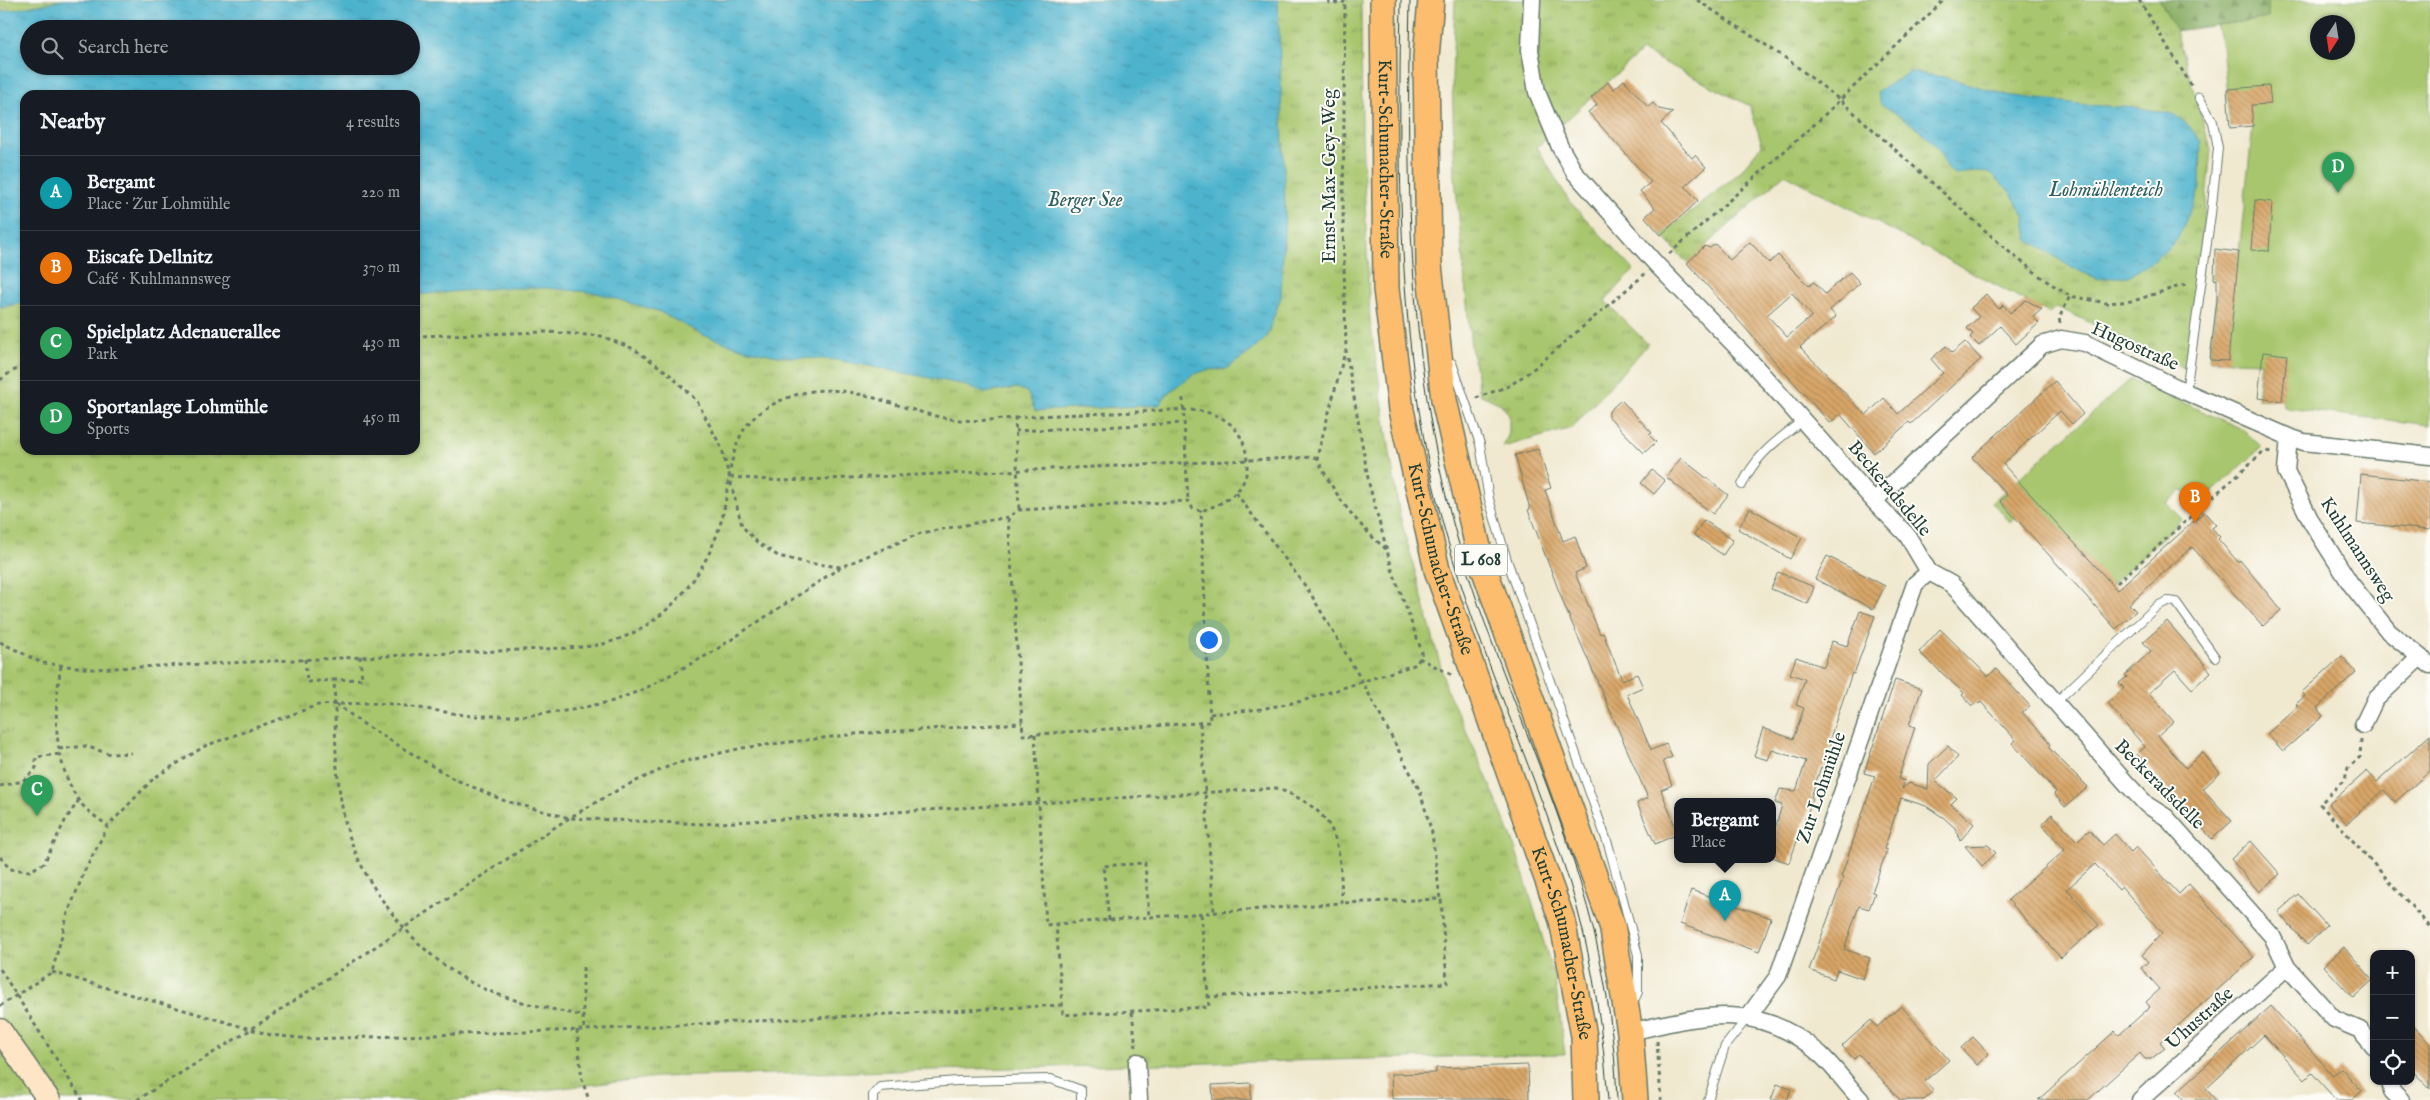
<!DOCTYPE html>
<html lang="en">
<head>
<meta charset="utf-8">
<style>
	:root { --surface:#171b24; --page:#242831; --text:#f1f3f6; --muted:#9ea1a6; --line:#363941; --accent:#ea580c }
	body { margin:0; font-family:"IM FELL English",serif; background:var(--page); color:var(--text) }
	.controls { position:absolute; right:15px; bottom:15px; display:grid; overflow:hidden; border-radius:10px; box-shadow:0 1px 4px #0004 }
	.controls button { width:45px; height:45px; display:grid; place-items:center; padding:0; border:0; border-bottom:1px solid var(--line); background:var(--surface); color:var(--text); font:25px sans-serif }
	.compass { position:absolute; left:2310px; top:15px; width:45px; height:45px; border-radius:50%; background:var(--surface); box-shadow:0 1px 4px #0004; rotate:192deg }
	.you { position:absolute; left:1208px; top:639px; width:18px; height:18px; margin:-12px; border:4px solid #fff; border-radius:50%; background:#1a73e8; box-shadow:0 0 0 8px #1a73e833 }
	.badge { display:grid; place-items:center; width:32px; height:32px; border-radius:50%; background:var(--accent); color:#fff; font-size:16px; font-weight:700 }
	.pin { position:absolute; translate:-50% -41px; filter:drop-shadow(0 1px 2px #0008) }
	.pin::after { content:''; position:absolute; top:26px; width:18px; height:15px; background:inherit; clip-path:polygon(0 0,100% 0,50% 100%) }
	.popup { position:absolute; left:1674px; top:798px; width:102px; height:65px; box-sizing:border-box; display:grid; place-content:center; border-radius:10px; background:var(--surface); filter:drop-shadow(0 1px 4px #0005); font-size:16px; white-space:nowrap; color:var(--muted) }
	.popup b { font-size:19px; color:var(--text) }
	.popup::after { content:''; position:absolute; left:50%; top:100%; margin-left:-10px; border:10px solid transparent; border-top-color:var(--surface) }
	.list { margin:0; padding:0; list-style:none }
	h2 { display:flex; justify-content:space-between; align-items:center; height:65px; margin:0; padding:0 20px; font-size:21px }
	h2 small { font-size:16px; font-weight:400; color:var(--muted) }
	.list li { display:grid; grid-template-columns:32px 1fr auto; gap:15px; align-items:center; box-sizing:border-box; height:75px; padding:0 20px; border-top:1px solid var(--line) }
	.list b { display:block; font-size:19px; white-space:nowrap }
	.list p { margin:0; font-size:16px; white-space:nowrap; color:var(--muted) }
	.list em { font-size:16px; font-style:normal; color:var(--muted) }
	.icon { flex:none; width:28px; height:28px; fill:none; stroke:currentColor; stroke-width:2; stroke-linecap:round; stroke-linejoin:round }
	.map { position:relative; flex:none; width:2430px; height:1100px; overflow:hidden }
	.search { position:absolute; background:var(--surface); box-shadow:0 1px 4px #0004; left:20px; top:20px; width:400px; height:55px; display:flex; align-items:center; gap:12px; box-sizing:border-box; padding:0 18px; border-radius:28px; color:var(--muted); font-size:19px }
	.panel { position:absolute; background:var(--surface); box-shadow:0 1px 4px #0004; left:20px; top:90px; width:400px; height:365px; border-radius:15px }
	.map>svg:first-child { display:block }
	.green { fill:#a8c66d; stroke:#648250; fill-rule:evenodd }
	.forest { fill:url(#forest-firs); stroke:#52744a }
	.park { fill:url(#park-tufts); stroke:#648250; fill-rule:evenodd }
	.water { fill:url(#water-ripples); stroke:#367880; fill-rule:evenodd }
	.building { fill:url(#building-back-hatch); fill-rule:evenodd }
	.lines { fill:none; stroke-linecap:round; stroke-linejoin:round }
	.lane-casing { stroke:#68796b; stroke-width:10 }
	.street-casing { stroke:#68796b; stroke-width:19 }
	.secondary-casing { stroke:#68796b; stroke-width:25 }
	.primary-casing { stroke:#68796b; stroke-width:28 }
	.path { stroke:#68796b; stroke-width:3; stroke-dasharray:4 4; stroke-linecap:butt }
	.lane { stroke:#fff; stroke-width:8 }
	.street { stroke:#fff; stroke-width:16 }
	.secondary { stroke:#fee5c5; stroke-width:22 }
	.primary { stroke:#fcbd6e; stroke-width:25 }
	.tram { stroke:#1f3d34; stroke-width:1 }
	.labels { text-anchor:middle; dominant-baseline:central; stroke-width:4; stroke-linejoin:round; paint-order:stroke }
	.shield { fill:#fdfcf7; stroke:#62766e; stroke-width:1 }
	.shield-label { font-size:18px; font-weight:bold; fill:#1f3d34 }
	.street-label { font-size:19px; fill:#1f3d34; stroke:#fdfcf7 }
	.water-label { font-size:20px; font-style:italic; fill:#2d6062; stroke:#fdfcf7 }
</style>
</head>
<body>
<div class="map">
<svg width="2430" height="1100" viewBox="0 0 2430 1100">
	<defs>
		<pattern id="forest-firs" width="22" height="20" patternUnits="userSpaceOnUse" patternTransform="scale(1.25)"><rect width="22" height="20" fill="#86ab60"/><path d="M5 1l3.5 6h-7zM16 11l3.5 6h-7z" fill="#6d8c50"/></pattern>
		<pattern id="park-tufts" width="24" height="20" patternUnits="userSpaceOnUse" patternTransform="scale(1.25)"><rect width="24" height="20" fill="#a8c66d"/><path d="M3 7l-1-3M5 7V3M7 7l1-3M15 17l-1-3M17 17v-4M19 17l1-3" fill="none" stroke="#88a25a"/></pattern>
		<pattern id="water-ripples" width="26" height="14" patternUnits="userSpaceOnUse" patternTransform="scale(1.25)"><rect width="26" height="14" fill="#4eb3cd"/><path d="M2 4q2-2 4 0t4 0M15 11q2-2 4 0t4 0" fill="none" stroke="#4093a7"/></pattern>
		<pattern id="building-back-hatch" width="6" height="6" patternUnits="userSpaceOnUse" patternTransform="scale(1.25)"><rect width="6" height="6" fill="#d8a668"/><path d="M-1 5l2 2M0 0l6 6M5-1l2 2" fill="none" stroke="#af8856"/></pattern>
	</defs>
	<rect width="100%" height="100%" fill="#fdfcf7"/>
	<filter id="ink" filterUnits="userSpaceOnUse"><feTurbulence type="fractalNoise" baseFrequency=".02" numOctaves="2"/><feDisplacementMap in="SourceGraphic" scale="10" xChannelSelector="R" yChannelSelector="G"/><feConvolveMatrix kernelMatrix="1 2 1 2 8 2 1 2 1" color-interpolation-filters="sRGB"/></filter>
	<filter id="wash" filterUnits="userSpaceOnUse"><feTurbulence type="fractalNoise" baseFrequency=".0096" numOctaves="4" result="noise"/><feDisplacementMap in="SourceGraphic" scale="20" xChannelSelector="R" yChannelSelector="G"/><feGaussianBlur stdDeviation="1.12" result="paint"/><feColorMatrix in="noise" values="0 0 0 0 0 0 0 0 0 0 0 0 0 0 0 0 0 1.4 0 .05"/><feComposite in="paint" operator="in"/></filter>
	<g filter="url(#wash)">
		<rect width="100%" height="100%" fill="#f0e9d0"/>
		<!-- green -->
		<path class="green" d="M2268 0H2430V425L2285 408 2282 400 2257 399 2261 362 2209 360 2218 280H2212L2216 250 2239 252 2253 125 2230 127 2222 45 2216 25 2268 18ZM2318 22H2348V52H2318Z
			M2131 379 2240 428 2262 447 2205 499 2181 491 2166 503 2182 519 2111 585 2020 483 2000 501 2016 518 2011 523 1992 502Z"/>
		<!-- forest -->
		<path class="forest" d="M2160 0H2268V18L2176 31Z"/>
		<!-- park -->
		<path class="park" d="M0 0H1361L1362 134 1370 321 1399 512 1447 690 1480 761 1513 841 1531 899 1555 980 1565 1054 658 1077 457 1100H0ZM29 29H411V66H29ZM25 95H415V450H25Z
			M1455 0H2160L2176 31 2211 149 2189 370 2057 307 2049 313 1785 174 1687 263 1662 235 1739 173 1762 145 1750 106 1642 51 1537 147 1569 201 1634 270 1605 301 1648 344 1572 428 1503 447 1509 433V415L1501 404 1481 395 1478 390 1477 375 1471 347 1455 177 1452 79Z"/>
		<!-- water -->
		<path class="water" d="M64 0H1278L1285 207 1281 297 1266 338 1252 351 1226 369 1207 370 1192 375 1169 392 1159 405 1035 411 1027 392 1017 388 984 393 961 384 889 370 837 360 778 356 744 349 703 335 658 311 597 293 547 288H498L415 295V95H25V303L0 307V12ZM29 29H411V66H29Z
			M1910 72 1944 77 2007 95 2087 105 2141 108 2173 114 2188 125 2201 142 2200 189 2177 240 2155 260 2129 276 2098 279 2072 268 2028 239 2025 218 2011 193 1991 173 1974 172 1954 174C1943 165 1944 158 1937 148 1922 129 1901 117 1881 104L1877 92Z"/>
		<g id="blocks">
			<!-- building -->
			<path class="building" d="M1624 80 1648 107 1653 103 1659 109 1673 112 1661 123 1692 158 1695 155 1706 167 1685 186 1698 201 1661 235 1645 217 1655 208 1640 191 1651 182 1588 112 1597 105 1591 98 1608 82 1614 89Z
				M2269 86 2271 104 2251 105 2253 126 2230 128 2227 89Z
				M2255 200 2272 202 2269 251 2251 250Z
				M1750 242 1769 263 1778 255 1809 286 1814 282 1825 294 1850 272 1860 283 1830 310 1836 317 1800 347 1866 415 1884 398 1898 414 1943 373 1931 359 1946 346 1952 353 1965 342 1981 359 1911 424 1909 422 1874 453 1840 414 1830 423 1687 263 1705 246 1710 248 1715 244 1730 260ZM1792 293 1812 316 1787 337 1767 315Z
				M2215 249 2239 252 2228 361 2210 360 2217 300V280L2214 279Z
				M1986 294 1999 309 2003 305 2010 313 2026 300 2042 309 2033 317 2039 323 2016 344 2000 326 1979 346 1970 337 1973 334 1967 328 1979 317 1971 308Z
				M2263 352 2287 355 2282 401 2258 398Z
				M2055 381 2083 414 2072 424 2060 411 2003 464 2117 590 2204 512 2216 525 2212 528 2220 537 2218 539 2238 562 2240 560 2281 610 2263 626 2192 547 2129 604 2136 611 2116 629 2000 501 2007 495 1972 457Z
				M1621 400 1652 433 1649 435 1656 442 1644 453 1609 417V411Z
				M1538 449 1551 488 1545 490 1563 541 1575 536 1586 568 1575 573 1600 634 1603 633 1622 680 1637 674 1643 687 1627 694 1651 750 1666 744 1672 757 1663 761 1672 785 1661 790 1678 834 1655 844 1637 803 1648 798 1565 607 1528 510 1530 509 1515 455Z
				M1681 458 1728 495 1713 514 1666 477Z
				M1652 470 1665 481 1654 494 1641 483Z
				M2361 474 2430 482V530L2357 523Z
				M1750 508 1802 538 1790 559 1738 529Z
				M1704 520 1733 540 1723 555 1694 535Z
				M1827 556 1885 586 1873 609 1815 579Z
				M1778 572 1814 587 1808 604 1771 589Z
				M1860 611 1875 616 1854 674 1852 673 1828 744 1831 745 1823 768 1821 767 1811 797 1813 798 1789 863 1772 857V839L1782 805 1775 803 1780 789 1796 791 1806 761 1772 750 1768 760 1754 756 1763 728 1793 739 1804 708 1796 705 1805 679 1790 674 1796 657 1824 667 1832 641 1847 646Z
				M2167 621 2211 672 2192 689 2175 670 2149 693 2174 722 2158 736 2186 768 2202 752 2220 773 2203 789 2232 821 2212 839 2137 754 2145 747 2107 703 2124 688 2119 683 2127 677 2125 675 2151 651 2143 642Z
				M1940 629 1988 676 1996 669 2030 706 2022 712 2045 737 2050 745 2048 747 2088 787 2065 807 2054 794 2056 792 2012 743 2016 740 1981 702 1979 704 1977 702 1972 706 1962 695 1964 693 1919 652Z
				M2342 656 2356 672 2317 708 2323 716 2283 751 2267 734 2298 706 2296 704 2305 696 2302 692Z
				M1895 680 1922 689 1909 725 1915 727 1898 779 1905 781 1902 789 1909 783 1928 789 1929 764 1948 746 1958 757 1935 781 1957 798 1951 804 1974 824 1960 841 1955 828 1944 818 1926 806 1901 798 1884 849 1887 850 1872 892 1875 893 1869 909 1859 906 1844 949 1870 958 1863 979 1837 970 1834 979 1809 970 1843 878 1841 877 1875 776 1864 773Z
				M2430 735V771L2395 802 2384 790 2347 824 2329 804 2367 771 2377 782Z
				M2052 814 2077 841 2089 830 2103 845 2115 834 2131 852 2136 847 2179 894 2189 884 2254 957 2160 1042 2165 1048 2151 1059H2145L2140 1053 2088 1100H2038L2115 1031 2119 1035 2150 1007 2146 1002 2160 989 2141 968 2148 962 2142 955 2162 933 2122 887 2119 890 2095 864 2067 889 2099 925 2061 958 2050 946 2008 900 2065 850 2042 824Z
				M2251 841 2280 874 2259 892 2231 859Z
				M1988 845 1996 853 1982 866 1965 846Z
				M1691 890 1771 918 1759 952 1680 924Z
				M2298 894 2327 926 2307 945 2278 912Z
				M2344 947 2373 980 2353 998 2324 966Z
				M1901 1006 1949 1060 1925 1081 1934 1091 1924 1100H1900L1859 1054 1854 1059 1842 1046 1871 1020 1877 1027Z
				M2271 1006 2333 1075 2341 1068 2362 1091 2352 1100H2336L2312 1073 2305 1080 2264 1035 2206 1089 2216 1100H2184L2177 1092Z
				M2411 1023 2430 1044V1089L2411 1069Z
				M1973 1037 1989 1054 1977 1065 1961 1048Z
				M1528 1065 1529 1099H1392L1391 1074 1436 1073V1068Z
				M1251 1083V1100H1213L1212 1085Z
				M1777 1084 1791 1089 1787 1100H1771Z"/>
		</g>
	</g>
	<g filter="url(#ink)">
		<use href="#blocks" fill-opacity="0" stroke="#68796b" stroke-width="1"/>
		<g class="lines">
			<defs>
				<path id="lane" d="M1452 363 1480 444 1489 499 1507 560 1609 847 1638 955V992L1633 1003
					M2186 392 2211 214 2218 148 2213 122 2199 97
					M1742 485C1756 454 1777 441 1803 420
					M2056 702 2157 606 2168 601 2176 602 2215 657
					M873 1100V1095L880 1087 957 1081 1051 1079 1081 1090V1100
					M1708 1100 1725 1046 1748 1017"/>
				<path id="street" d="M1532 0 1530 50 1537 92 1560 147 1575 173 1656 264 1754 365 1874 501 1907 535 1929 572 1951 584 1959 592 2127 784 2147 805 2166 817 2272 936 2287 967 2334 1019 2360 1030 2374 1047
					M2289 437 2286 471 2312 523 2350 583 2389 632 2430 665
					M1874 501 2042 345 2061 339 2085 343 2186 392 2289 437 2304 442 2430 456
					M2363 725 2375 700 2419 658
					M1748 1017 1778 976 1915 584 1929 572
					M1630 1032C1703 1015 1758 999 1820 1054 1835 1068 1847 1085 1861 1100
					M1137 1062 1139 1100
					M2390 1081 2392 1091 2401 1100
					M2140 1100 2287 967"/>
				<path id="secondary" d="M0 1030 49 1100"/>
				<g id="primary">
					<path id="s1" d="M1383 0 1386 289 1401 410 1437 570 1562 920 1584 1036 1586 1100"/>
					<path d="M1431 0 1426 57 1429 265 1444 400 1481 560 1612 925 1630 1032 1635 1100"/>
				</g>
			</defs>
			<!-- lane casing -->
			<use href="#lane" class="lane-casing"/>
			<!-- street casing -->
			<use href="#street" class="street-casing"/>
			<!-- secondary casing -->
			<use href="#secondary" class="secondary-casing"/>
			<!-- primary casing -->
			<use href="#primary" class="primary-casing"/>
			<!-- path -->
			<path class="path" d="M1329 0V3L1345 2
				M1697 0 1787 59 1840 100 2008 251 2045 280 2070 296 2107 303 2133 301 2189 283
				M2139 0 2193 88
				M1669 254 1816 123 1944 0
				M2060 323 2059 318 2070 296
				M415 336 547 332 601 336 634 349 667 372 697 401 722 449 742 526 757 542 778 556 807 563 841 567
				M0 380 12 371 25 367
				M1183 398 1188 501
				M1476 398 1509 386 1532 370 1645 274
				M1015 418C1055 414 1096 414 1137 412 1158 411 1189 407 1209 413 1235 420 1248 441 1247 467 1246 493 1222 504 1201 511
				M1015 431 1183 423
				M1317 457C1332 492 1357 525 1386 549
				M730 477 783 481 1317 457 1345 352
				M1236 493 1309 591 1362 681 1420 791 1432 833 1440 899 1342 903
				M2117 583 2264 451 2273 452
				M0 642 42 663 93 669 566 648C578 647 591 647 603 644 663 629 707 576 722 518 729 491 728 459 742 433 753 412 778 400 799 394 848 379 903 412 951 419 972 422 993 420 1015 418L1019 510
				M360 656 362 679 334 680C336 715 334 751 339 786 341 802 344 822 350 838 369 895 423 960 478 986 511 1002 548 1008 583 1016L584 1030
				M1419 658 1452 675
				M305 659 307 682 334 680
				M61 666C53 710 53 762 79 801 87 812 98 818 108 826
				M336 704 365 725 452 778 505 801 569 818 703 824 1276 788C1340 812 1340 841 1342 903L1056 924
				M1210 714 1261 709 1302 701 1417 664 1422 652 1392 569 1369 484 1346 351 1343 222 1345 0
				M1200 723 1214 912
				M1035 734 1046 925 1056 924 1063 1015 1209 1007 1201 913
				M2361 740 2360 757 2348 768 2345 779 2320 804 2430 927
				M59 749 85 746 110 754 131 753
				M0 786 23 781 36 768V757L60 754
				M0 857 10 869 30 871 44 863 65 821 79 800
				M1109 920 1103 866 1145 863 1149 917
				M583 967V1016
				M0 969 82 1100
				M52 972 271 1035 310 1039 584 1030 1062 1005
				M1207 997 1447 983 1441 899
				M0 1006 52 972 68 913 85 870 108 826 154 778 205 746 318 705 366 703 393 704 471 716H523L572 710 613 701 644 689 711 653 841 567 921 533 1008 517 1019 510 1188 501 1193 509 1201 511 1210 722 1023 735 1008 517
				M1132 1012 1136 1047
				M577 1030 582 1080 589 1100
				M1657 1041 1661 1100
				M137 1100 250 1030 569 818 623 787 674 764 742 748 855 734 1022 723"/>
			<!-- lane -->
			<use href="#lane" class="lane"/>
			<!-- street -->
			<use href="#street" class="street"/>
			<!-- secondary -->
			<use href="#secondary" class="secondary"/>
			<!-- primary -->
			<use href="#primary" class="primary"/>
			<!-- tram -->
			<path class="tram" d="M1401 0C1398 180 1397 360 1446 535 1481 661 1540 779 1576 904 1594 969 1603 1034 1608 1100
				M1410 0C1406 185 1407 373 1461 551 1500 680 1561 801 1594 932 1607 987 1615 1043 1617 1100"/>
		</g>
	</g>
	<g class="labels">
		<!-- shield labels -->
		<rect class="shield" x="1455" y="544.5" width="52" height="31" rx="4"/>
		<g class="shield-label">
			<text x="1481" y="560">L 608</text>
		</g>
		<!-- street labels -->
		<g class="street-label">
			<text stroke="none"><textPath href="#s1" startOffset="159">Kurt-Schumacher-Straße</textPath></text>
			<text transform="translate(1330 176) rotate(-90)">Ernst-Max-Gey-Weg</text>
			<text transform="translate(2135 347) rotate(24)">Hugostraße</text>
			<text transform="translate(1889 489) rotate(50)">Beckeradsdelle</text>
			<text transform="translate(2357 550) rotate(57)">Kuhlmannsweg</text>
			<text stroke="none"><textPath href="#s1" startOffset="565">Kurt-Schumacher-Straße</textPath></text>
			<text transform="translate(2159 785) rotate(45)">Beckeradsdelle</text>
			<text transform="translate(1822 788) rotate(-71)">Zur Lohmühle</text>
			<text stroke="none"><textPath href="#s1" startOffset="969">Kurt-Schumacher-Straße</textPath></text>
			<text transform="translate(2200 1019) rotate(-42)">Uhustraße</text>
		</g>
		<!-- water labels -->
		<g class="water-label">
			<text x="2106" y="190">Lohmühlenteich</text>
			<text x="1085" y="200">Berger See</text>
		</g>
	</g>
</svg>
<div class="controls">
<button>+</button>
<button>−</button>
<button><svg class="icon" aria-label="locate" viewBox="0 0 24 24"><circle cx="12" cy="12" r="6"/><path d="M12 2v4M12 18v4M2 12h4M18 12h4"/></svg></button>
</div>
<svg class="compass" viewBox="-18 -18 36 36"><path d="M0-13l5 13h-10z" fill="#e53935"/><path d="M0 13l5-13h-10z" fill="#9ea1a6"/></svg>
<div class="you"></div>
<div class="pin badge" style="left:1725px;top:921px;background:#0f9aa8">A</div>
<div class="popup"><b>Bergamt</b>Place</div>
<div class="pin badge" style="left:2195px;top:523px;background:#e8710a">B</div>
<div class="pin badge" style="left:37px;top:816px;background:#2e9e5b">C</div>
<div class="pin badge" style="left:2338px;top:193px;background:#2e9e5b">D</div>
<div class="search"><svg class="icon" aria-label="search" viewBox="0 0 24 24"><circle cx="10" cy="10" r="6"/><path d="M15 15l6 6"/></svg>Search here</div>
<section class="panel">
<h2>Nearby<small>4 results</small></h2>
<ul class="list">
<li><span class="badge" style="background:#0f9aa8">A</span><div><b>Bergamt</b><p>Place · Zur Lohmühle</p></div><em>220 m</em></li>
<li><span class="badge" style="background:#e8710a">B</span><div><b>Eiscafe Dellnitz</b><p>Café · Kuhlmannsweg</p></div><em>370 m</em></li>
<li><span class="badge" style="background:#2e9e5b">C</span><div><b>Spielplatz Adenauerallee</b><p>Park</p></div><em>430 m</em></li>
<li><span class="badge" style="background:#2e9e5b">D</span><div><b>Sportanlage Lohmühle</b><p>Sports</p></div><em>450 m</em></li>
</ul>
</section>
</div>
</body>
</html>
